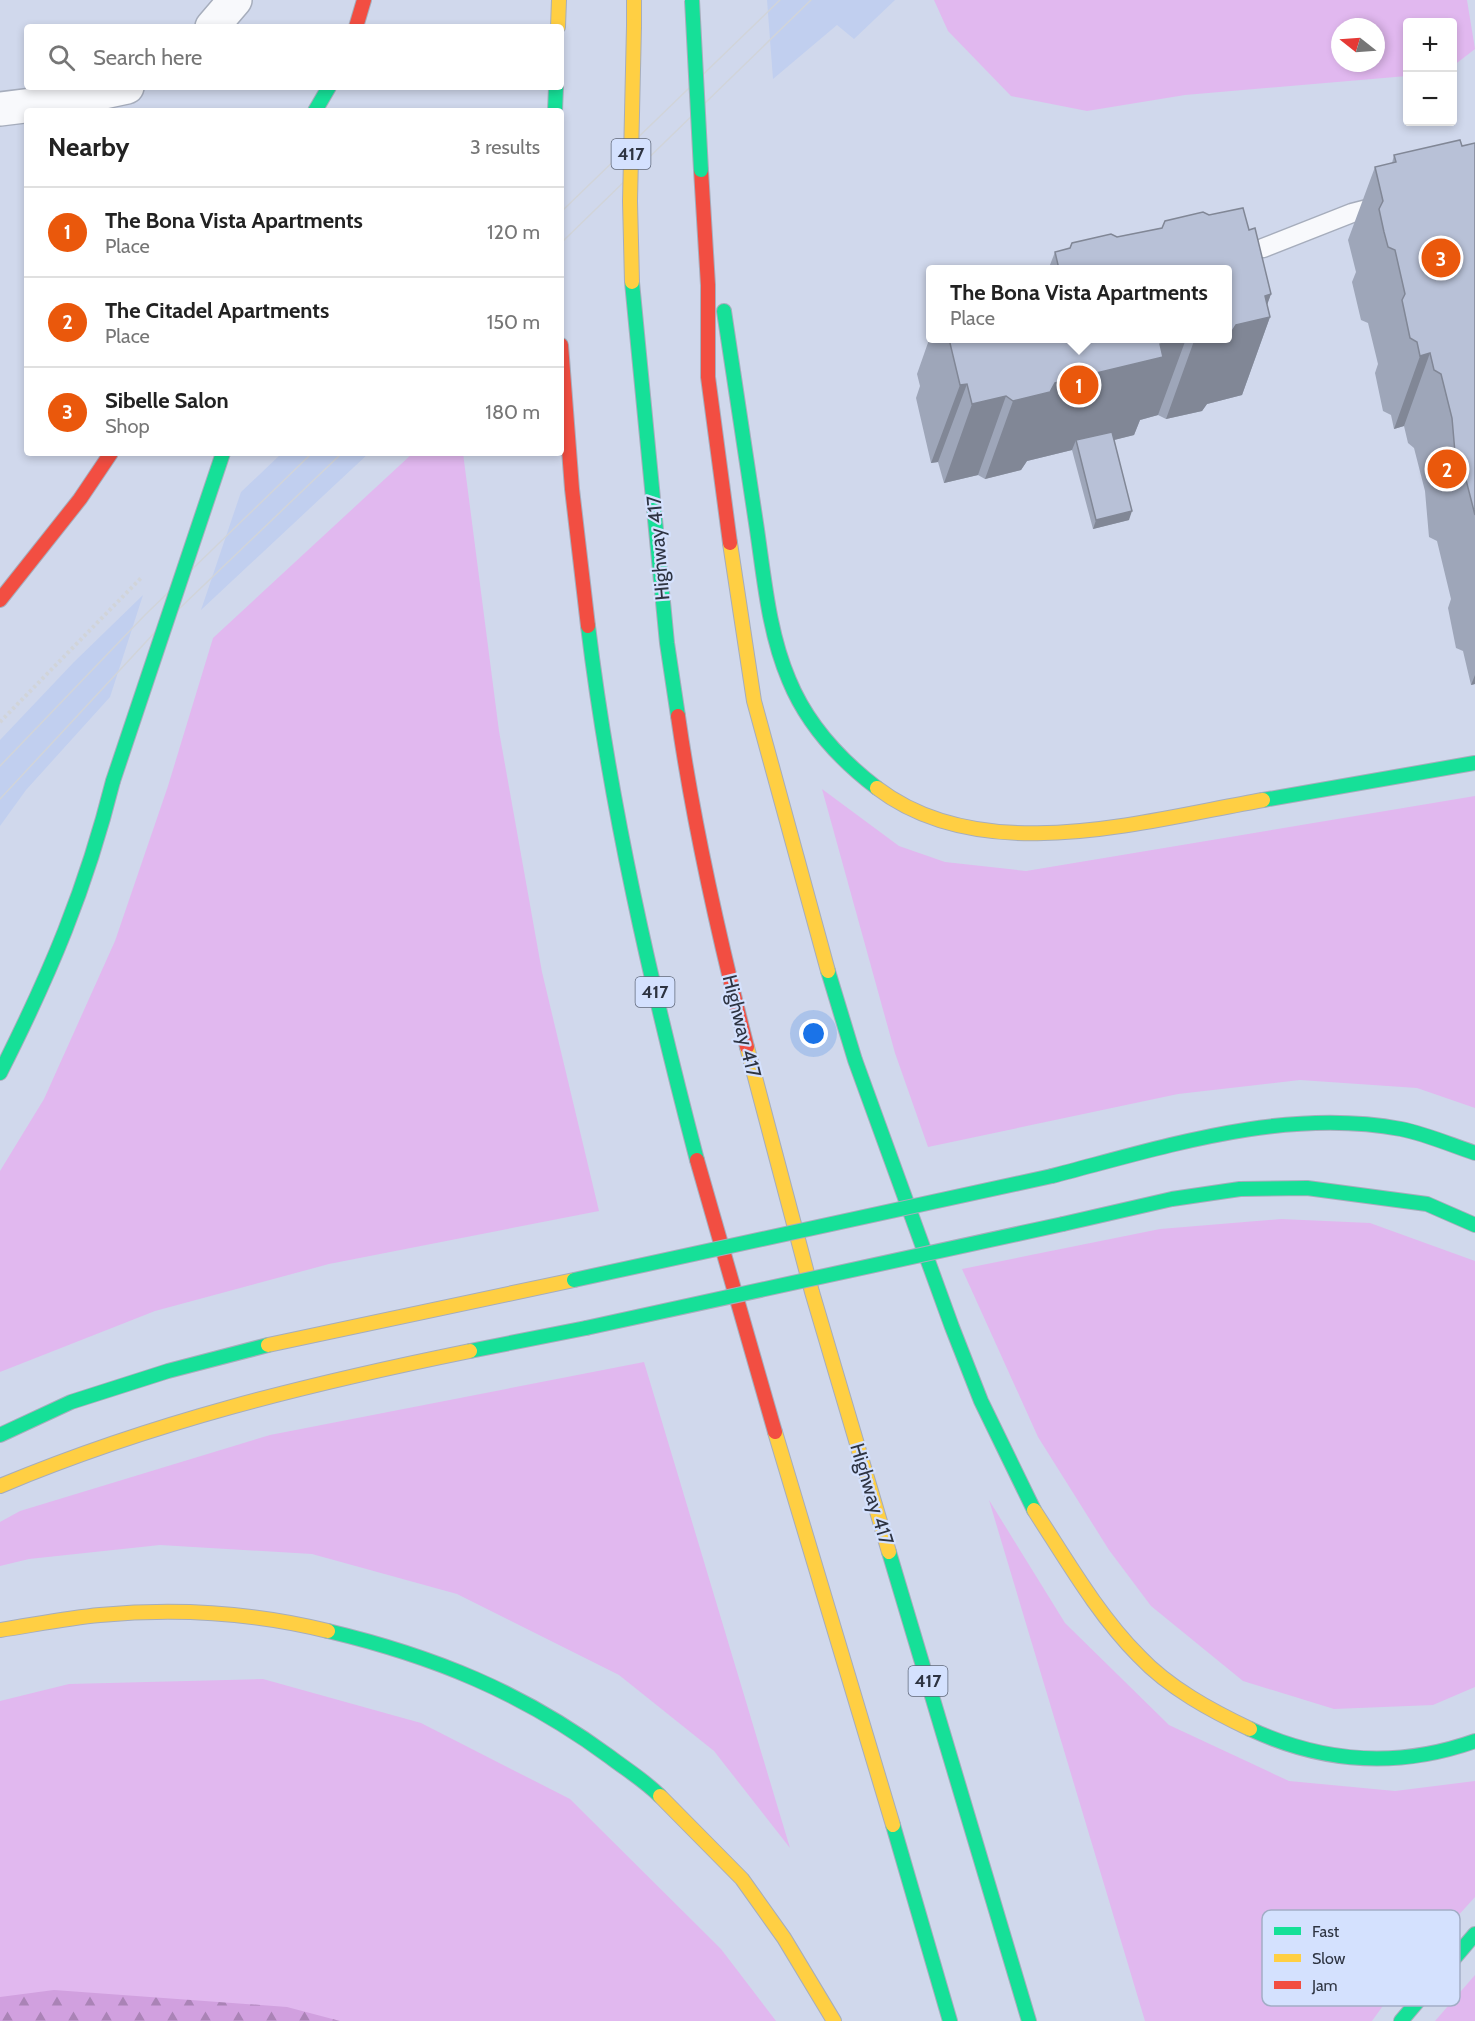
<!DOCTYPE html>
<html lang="en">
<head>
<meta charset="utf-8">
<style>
	:root { --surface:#fff; --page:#f6f6f6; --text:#222; --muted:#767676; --line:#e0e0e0; --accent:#ea580c }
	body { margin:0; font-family:Cabin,sans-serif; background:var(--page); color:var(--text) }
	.controls { position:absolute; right:18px; top:18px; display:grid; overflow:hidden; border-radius:6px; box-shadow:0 3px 9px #0003 }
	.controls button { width:54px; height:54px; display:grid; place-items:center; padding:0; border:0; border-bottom:2px solid var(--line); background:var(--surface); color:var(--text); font:30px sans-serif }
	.compass { position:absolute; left:1331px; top:18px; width:54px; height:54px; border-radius:50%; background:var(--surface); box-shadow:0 3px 9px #0003; rotate:287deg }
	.you { position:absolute; left:814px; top:1034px; width:21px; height:21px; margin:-15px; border:4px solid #fff; border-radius:50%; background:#1a73e8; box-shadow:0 0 0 9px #1a73e833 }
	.badge { display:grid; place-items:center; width:39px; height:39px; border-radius:50%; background:var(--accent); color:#fff; font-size:20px; font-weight:700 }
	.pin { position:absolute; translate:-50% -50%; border:3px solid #fff; box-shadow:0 2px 6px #0006 }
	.popup { position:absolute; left:926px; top:265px; width:306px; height:78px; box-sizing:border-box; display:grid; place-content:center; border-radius:6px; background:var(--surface); filter:drop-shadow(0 2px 4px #0005); font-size:20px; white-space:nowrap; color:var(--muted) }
	.popup b { font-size:22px; color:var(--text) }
	.popup::after { content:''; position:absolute; left:50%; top:100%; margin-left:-12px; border:12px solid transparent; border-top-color:var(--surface) }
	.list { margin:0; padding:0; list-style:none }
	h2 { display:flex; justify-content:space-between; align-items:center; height:78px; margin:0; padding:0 24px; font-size:26px }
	h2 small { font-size:20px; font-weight:400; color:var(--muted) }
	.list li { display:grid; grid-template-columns:39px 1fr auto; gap:18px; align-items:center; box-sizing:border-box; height:90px; padding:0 24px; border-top:2px solid var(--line) }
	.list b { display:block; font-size:22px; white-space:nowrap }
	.list p { margin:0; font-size:20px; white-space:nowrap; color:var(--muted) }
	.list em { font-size:20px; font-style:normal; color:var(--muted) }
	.icon { flex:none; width:33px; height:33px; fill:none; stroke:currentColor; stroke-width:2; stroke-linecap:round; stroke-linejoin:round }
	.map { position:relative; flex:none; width:1475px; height:2021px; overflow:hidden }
	.search { position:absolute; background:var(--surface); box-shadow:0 3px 9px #0003; left:24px; top:24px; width:540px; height:66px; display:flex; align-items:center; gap:15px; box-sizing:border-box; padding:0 21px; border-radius:6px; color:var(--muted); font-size:22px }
	.panel { position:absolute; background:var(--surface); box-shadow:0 3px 9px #0003; left:24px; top:108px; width:540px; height:348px; border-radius:6px }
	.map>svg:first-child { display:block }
	.built { fill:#c1cfef }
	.grass { fill:#e1b8ef; fill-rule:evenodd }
	.forest { fill:url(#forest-firs) }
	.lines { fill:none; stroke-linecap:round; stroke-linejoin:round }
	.lane-casing { stroke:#a6adbc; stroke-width:21 }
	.street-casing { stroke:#a6adbc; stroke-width:36 }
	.fast-casing { stroke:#a6adbc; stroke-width:16 }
	.slow-casing { stroke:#a6adbc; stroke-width:16 }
	.jam-casing { stroke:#a6adbc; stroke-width:16 }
	.path { stroke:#d1d4d9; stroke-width:4; stroke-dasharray:3 3; stroke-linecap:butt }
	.lane { stroke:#f8f9fc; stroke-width:18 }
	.street { stroke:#f8f9fc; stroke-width:33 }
	.fast { stroke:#16e098; stroke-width:14 }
	.slow { stroke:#ffcf43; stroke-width:14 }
	.jam { stroke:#f24e42; stroke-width:14 }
	.tram { stroke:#d1d4d9; stroke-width:1.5 }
	.fast-bridge-casing { stroke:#a6adbc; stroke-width:16; stroke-linecap:butt }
	.slow-bridge-casing { stroke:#a6adbc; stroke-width:16; stroke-linecap:butt }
	.fast-bridge { stroke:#16e098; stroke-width:14 }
	.slow-bridge { stroke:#ffcf43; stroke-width:14 }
	.wall { fill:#9ea6b9 }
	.shaded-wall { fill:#818796 }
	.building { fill:#b8c1d7; stroke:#818796; stroke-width:1.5 }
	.labels { text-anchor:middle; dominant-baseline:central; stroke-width:4.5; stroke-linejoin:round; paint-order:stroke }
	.shield { fill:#d4e1fe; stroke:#60687a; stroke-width:1.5 }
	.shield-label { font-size:18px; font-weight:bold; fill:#2e3442 }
	.street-label { font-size:20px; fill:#2e3442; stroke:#d4e1fe }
	.key { fill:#d4e1fe; stroke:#a2adc6; stroke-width:1.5 }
	.key-label { font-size:16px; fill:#2e3442 }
</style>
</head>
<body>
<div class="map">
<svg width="1475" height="2021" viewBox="0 0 1475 2021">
	<defs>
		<pattern id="forest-firs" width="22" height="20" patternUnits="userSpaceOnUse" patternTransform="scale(1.5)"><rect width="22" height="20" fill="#d1a0df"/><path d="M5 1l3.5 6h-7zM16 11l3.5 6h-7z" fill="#aa83b6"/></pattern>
	</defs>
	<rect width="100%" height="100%" fill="#d0d8ec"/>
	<!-- built -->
	<path class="built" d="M767 0H895L854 39 837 25 773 79Z
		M282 453H369L201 610 241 492Z
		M143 595 110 697 26 790 0 826V740L74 662Z"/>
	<!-- grass -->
	<path class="grass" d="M934 0H1467L1475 49 1453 66 1452 22H1408L1407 76 1185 95 1087 111 1011 96 948 31ZM1340 27H1376V63H1340Z
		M413 453H463L499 731 542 972 599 1211 329 1264 155 1311 0 1372V1171L44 1099 115 941 168 786 213 638Z
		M822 789 899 846 945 862 1026 871 1475 796V1108L1417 1088 1300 1080 1178 1094 928 1147 895 1053Z
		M1281 1219 1370 1223 1475 1261V1687L1433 1705 1334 1709 1243 1681 1151 1606 1109 1550 1038 1437 962 1269 1160 1229Z
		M644 1362 790 1848 714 1751 619 1675 457 1594 312 1554 160 1545 29 1559 0 1566V1522L20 1511 270 1435Z
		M989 1500 1065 1623 1169 1725 1289 1781 1395 1791 1475 1781V1897L1408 1971 1372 2021H1145Z
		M263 1679 421 1723 570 1799 721 1949 776 2021H0V1701L69 1684Z
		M1475 1975V2021H1435Z"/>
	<!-- forest -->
	<path class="forest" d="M54 1990 287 2007 340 2021H0V1997Z"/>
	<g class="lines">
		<defs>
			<path id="lane" d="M1263 248 1352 213 1383 205"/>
			<path id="street" d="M212 27 235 0
				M0 109 57 102 127 87"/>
			<path id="fast" d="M315 111 329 87
				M555 111 556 87
				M632 282 667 643 678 716
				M724 311C735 382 746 453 756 523 764 575 768 631 789 680 807 724 839 759 877 788
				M588 626C610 807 651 984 697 1160
				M1263 800 1475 763
				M828 971 855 1060 952 1327 981 1401 1034 1510
				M0 1073C50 974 86 889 113 781
				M1052 1176C1164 1147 1284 1107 1401 1129 1426 1134 1451 1145 1475 1153
				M1063 1224 1172 1199 1240 1189 1307 1188 1427 1204 1475 1225
				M470 1351 586 1328
				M0 1435 71 1402 168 1371 268 1345
				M889 1552 1029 2021
				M328 1631C433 1656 522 1692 610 1757 627 1770 645 1781 660 1796
				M1250 1729C1323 1763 1399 1768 1475 1741
				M893 1825 950 2021
				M1401 2021 1475 1934"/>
			<path id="slow" d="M634 0V26
				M558 27 559 0
				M730 543 754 701 828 971
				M877 788C983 869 1144 821 1263 800
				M747 1047 812 1292 889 1552
				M268 1345 574 1280
				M775 1432 893 1825
				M0 1486C153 1422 308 1384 470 1351
				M1034 1510C1066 1559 1098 1615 1139 1656 1169 1688 1212 1711 1250 1729
				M0 1630C33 1625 67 1618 100 1615 175 1608 255 1613 328 1631
				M660 1796 742 1879 784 1938 834 2021"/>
			<path id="jam" d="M356 27 364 0
				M701 170 708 285V377L730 543
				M561 345 572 489 588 626
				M0 600 80 499 111 453
				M678 716C694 828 719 938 747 1047
				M697 1160 775 1432"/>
		</defs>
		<!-- lane casing -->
		<use href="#lane" class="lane-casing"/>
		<!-- street casing -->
		<use href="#street" class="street-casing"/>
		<!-- fast casing -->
		<use href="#fast" class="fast-casing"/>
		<!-- slow casing -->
		<use href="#slow" class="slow-casing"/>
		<!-- jam casing -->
		<use href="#jam" class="jam-casing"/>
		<!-- path -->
		<path class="path" d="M0 722 142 577"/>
		<!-- lane -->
		<use href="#lane" class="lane"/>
		<!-- street -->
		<use href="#street" class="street"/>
		<!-- fast -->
		<use href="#fast" class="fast"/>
		<!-- slow -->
		<use href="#slow" class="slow"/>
		<!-- jam -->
		<use href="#jam" class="jam"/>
		<!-- tram -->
		<path class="tram" d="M561 212 780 0
			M561 243 811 0
			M0 766 145 615 312 453
			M0 799 158 629 342 453"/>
		<defs>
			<path id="fast-bridge" d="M692 0 701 170
				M113 781 223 453
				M574 1280 1052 1176
				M586 1328 1063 1224"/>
			<path id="slow-bridge" d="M632 282 630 201 634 26"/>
		</defs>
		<!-- fast-bridge casing -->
		<use href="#fast-bridge" class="fast-bridge-casing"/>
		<!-- slow-bridge casing -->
		<use href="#slow-bridge" class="slow-bridge-casing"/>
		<!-- fast-bridge -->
		<use href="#fast-bridge" class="fast-bridge"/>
		<!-- slow-bridge -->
		<use href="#slow-bridge" class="slow-bridge"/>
	</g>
	<!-- wall -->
	<path class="wall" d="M1475 143V684L1471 685 1463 651 1456 648 1448 608 1451 599 1437 541 1429 537 1425 491 1414 448 1408 443 1404 426 1394 429 1391 415 1383 411 1375 373 1378 364 1368 323 1361 320 1352 282 1356 272 1348 240 1375 167 1392 163 1394 155 1462 146Z
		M1209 215 1249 230 1271 294 1267 304 1270 317 1242 395 1207 404 1202 411 1166 419 1158 415 1140 420 1134 435 1114 440 1129 520 1093 529 1072 450 1027 461 1021 470 985 479 978 475 944 483 938 462 931 463 916 398 920 386 917 374 930 337V339H1227V270H1048L1055 252 1117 237 1162 228Z"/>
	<!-- shaded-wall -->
	<path class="shaded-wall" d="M1271 294 1262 319 1270 317 1242 395 1207 404 1202 411 1166 419 1194 341 1205 339H1227V333L1265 296Z
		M1180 339H1186L1158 415 1140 420 1134 435 1078 449 1076 440 1072 450 1027 461 1021 470 985 479 1013 401 1055 383 1160 344Z
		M1430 353 1404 426 1394 429 1420 356Z
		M967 384 938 462 931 463 960 385Z
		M1006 396 978 475 944 483 972 404Z
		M1132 511 1129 520 1093 529 1096 520Z
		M1475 675V684L1471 685Z"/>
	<!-- building -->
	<path class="building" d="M1460 140 1462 146 1475 143V515L1463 468 1456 464 1452 418 1441 374 1434 370 1430 353 1420 356 1417 342 1410 338 1402 300 1405 294 1395 250 1388 247 1384 232 1379 209 1383 201 1375 167 1396 162 1394 155Z
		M1243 208 1249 230 1255 228 1271 294 1265 296 1270 317 1236 325 1231 333H1227V270H1057L1059 269 1055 252 1070 248 1072 243 1111 234 1117 237 1162 228 1165 221 1203 212 1209 215Z
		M949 339H1180L1160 344 1163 357 1055 383 1050 392 1013 401 1006 396 972 404 967 384 960 385Z
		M1190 339H1205L1194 341Z
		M1112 432 1132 511 1096 520 1076 440Z"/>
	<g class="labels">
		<!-- shield labels -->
		<g class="shield">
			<rect x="611.5" y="139" width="39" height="30" rx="4.5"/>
			<rect x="635.5" y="977" width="39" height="30" rx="4.5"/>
			<rect x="908.5" y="1666" width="39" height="30" rx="4.5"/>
		</g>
		<g class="shield-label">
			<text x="631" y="154">417</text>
			<text x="655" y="992">417</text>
			<text x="928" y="1681">417</text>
		</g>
		<!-- street labels -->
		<g class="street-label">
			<text transform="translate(658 548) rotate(-95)">Highway 417</text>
			<text transform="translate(742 1026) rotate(76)">Highway 417</text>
			<text transform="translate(872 1494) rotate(73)">Highway 417</text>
		</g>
	</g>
	<!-- legend -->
	<rect x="1262" y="1910" width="198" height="96" rx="9" class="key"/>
	<rect x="1274" y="1927" width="27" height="8" fill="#16e098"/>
	<rect x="1274" y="1954" width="27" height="8" fill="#ffcf43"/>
	<rect x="1274" y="1981" width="27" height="8" fill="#f24e42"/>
	<g class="key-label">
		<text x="1312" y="1937">Fast</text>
		<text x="1312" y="1964">Slow</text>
		<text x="1312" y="1991">Jam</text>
	</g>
</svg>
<div class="controls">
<button>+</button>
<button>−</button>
</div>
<svg class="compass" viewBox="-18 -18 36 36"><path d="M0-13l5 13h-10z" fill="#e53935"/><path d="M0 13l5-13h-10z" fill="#767676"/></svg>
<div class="you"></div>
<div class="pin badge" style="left:1079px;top:385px">1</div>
<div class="popup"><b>The Bona Vista Apartments</b>Place</div>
<div class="pin badge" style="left:1447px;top:469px">2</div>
<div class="pin badge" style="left:1441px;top:258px">3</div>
<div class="search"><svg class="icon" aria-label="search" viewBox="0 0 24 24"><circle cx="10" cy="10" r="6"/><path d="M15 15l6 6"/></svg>Search here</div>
<section class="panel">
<h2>Nearby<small>3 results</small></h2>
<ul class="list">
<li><span class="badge">1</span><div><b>The Bona Vista Apartments</b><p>Place</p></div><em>120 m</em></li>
<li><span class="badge">2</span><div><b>The Citadel Apartments</b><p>Place</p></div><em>150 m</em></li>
<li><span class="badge">3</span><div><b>Sibelle Salon</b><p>Shop</p></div><em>180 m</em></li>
</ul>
</section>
</div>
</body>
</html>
